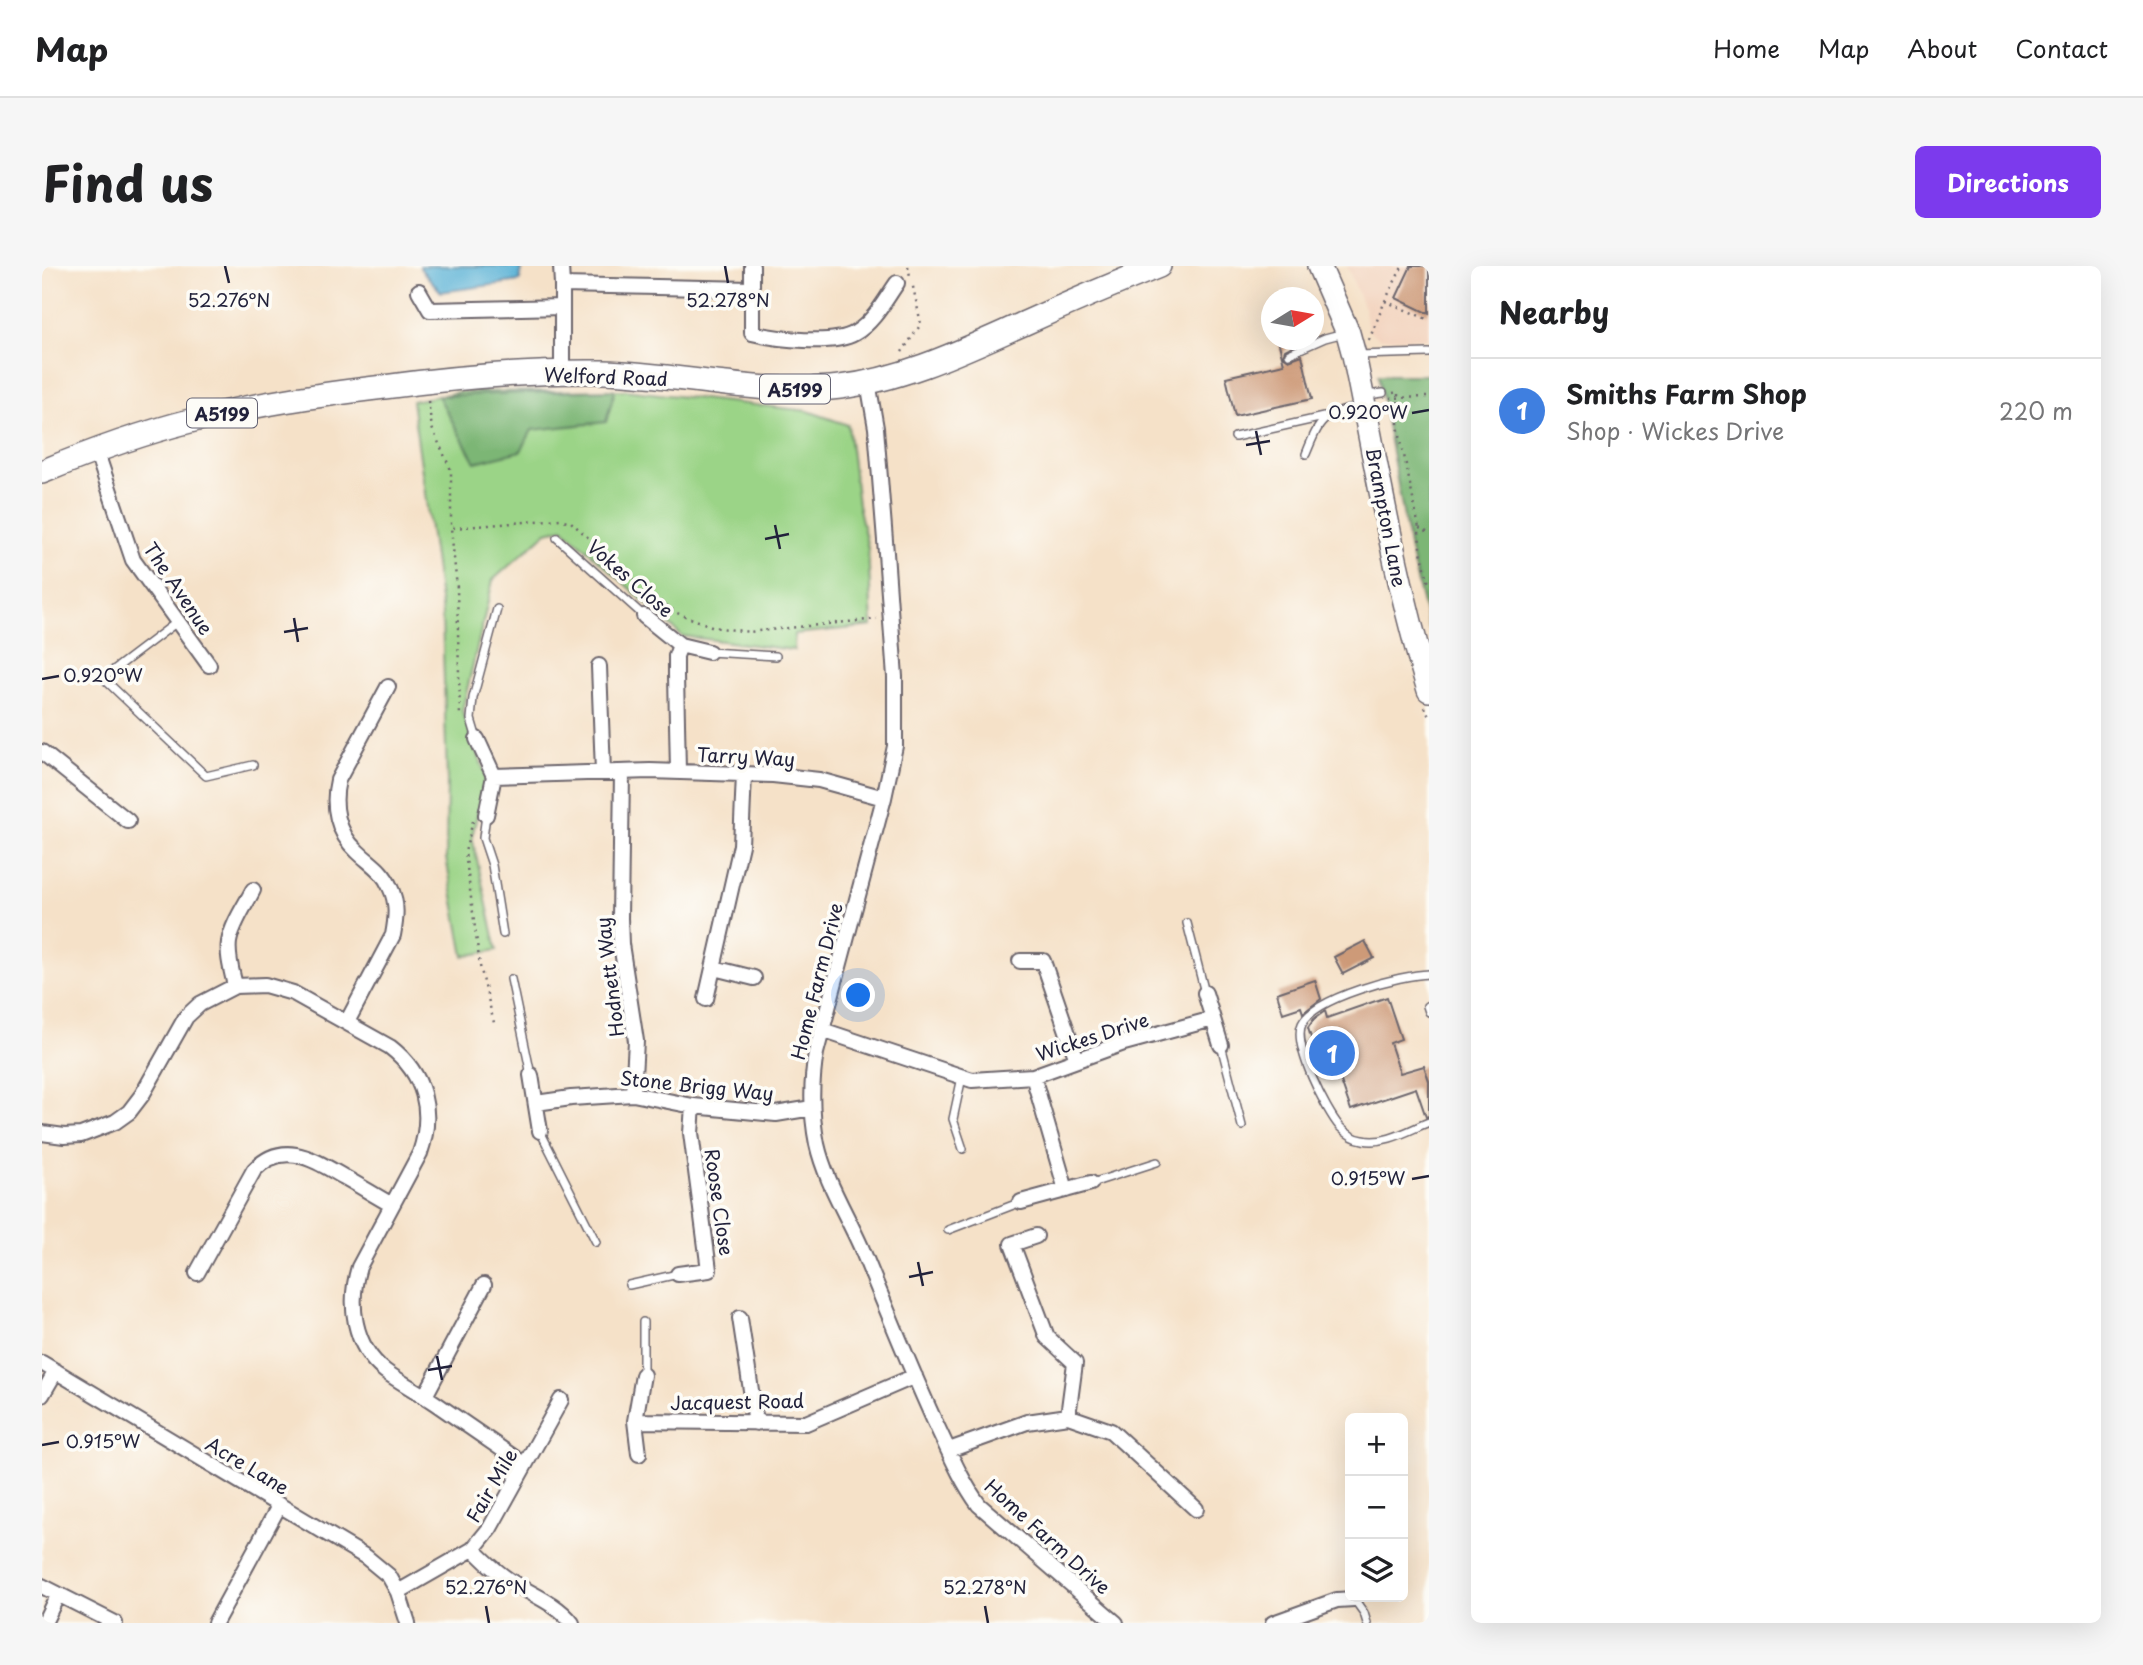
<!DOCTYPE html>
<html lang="en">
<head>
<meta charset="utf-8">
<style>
	:root { --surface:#fff; --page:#f6f6f6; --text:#202124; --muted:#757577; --line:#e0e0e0; --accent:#7c3aed }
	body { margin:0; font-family:"Playpen Sans",sans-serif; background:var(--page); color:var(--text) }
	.controls { position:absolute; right:21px; bottom:21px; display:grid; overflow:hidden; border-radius:10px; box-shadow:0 7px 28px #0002 }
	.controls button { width:63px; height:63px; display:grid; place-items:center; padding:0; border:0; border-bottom:2px solid var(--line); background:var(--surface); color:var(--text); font:35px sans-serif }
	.compass { position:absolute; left:1219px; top:21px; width:63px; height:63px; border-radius:50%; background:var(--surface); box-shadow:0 7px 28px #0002; rotate:79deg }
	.you { position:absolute; left:817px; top:730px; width:24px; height:24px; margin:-18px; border:5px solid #fff; border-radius:50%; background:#1a73e8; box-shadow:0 0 0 10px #1a73e833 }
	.badge { display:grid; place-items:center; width:46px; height:46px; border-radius:50%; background:var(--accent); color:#fff; font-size:23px; font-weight:700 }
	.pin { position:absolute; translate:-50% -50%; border:4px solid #fff; box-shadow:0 2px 7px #0006 }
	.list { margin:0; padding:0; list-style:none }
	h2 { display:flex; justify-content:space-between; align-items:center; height:91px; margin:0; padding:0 28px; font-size:30px }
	h2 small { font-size:23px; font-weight:400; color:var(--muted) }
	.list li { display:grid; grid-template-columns:46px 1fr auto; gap:21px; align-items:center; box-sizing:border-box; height:105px; padding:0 28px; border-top:2px solid var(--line) }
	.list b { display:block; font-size:26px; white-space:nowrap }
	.list p { margin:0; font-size:23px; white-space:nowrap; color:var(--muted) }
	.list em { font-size:23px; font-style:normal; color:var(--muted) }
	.icon { flex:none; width:38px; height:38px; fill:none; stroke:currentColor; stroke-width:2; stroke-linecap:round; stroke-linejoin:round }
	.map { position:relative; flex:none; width:1387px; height:1357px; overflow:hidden; border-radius:10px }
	header { display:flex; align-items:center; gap:42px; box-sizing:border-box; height:98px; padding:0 35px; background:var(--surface); border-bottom:2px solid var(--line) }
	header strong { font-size:33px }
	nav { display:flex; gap:38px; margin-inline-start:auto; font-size:24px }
	.intro { display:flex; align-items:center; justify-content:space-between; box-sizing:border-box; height:168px; padding:0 42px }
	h1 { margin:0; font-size:49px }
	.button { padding:18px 32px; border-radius:10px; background:var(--accent); color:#fff; font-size:24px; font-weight:700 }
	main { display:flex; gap:42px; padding:0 42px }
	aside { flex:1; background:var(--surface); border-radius:10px; box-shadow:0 7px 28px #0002 }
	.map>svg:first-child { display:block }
	.built { fill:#f3d4bf }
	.green { fill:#9bd487; stroke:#5e7b61; stroke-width:2 }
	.forest { fill:#7cb674; stroke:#4f6c58; stroke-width:2 }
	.water { fill:#58b1d5; stroke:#3d6a88; stroke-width:2 }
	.building { fill:#cd9a78 }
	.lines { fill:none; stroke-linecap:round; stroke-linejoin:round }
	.lane-casing { stroke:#6c656c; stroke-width:10 }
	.street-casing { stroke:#6c656c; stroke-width:18 }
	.primary-casing { stroke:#6c656c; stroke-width:26 }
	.path { stroke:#6c656c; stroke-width:2.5; stroke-dasharray:2 5; stroke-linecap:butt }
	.lane { stroke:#fff; stroke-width:7 }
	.street { stroke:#fff; stroke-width:14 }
	.primary { stroke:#fff; stroke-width:23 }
	.ticks { fill:none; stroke:#22223b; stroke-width:2.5 }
	.labels { text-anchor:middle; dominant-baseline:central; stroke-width:7; stroke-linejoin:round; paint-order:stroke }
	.shield { fill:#fdfcf7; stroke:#646373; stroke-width:2 }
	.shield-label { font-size:18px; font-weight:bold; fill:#22223b }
	.street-label { font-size:19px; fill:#22223b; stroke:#fdfcf7 }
	.ticks-label { font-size:18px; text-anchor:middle; fill:#22223b; stroke:#fdfcf7; stroke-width:7; stroke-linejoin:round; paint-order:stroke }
</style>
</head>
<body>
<header>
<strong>Map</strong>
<nav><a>Home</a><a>Map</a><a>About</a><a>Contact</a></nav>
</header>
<div class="intro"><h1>Find us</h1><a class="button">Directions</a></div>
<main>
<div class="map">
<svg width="1387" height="1357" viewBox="0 0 1387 1357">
	<rect width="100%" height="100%" fill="#fdfcf7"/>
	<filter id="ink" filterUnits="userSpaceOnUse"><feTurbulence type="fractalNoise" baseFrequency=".0143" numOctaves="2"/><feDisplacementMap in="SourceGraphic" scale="14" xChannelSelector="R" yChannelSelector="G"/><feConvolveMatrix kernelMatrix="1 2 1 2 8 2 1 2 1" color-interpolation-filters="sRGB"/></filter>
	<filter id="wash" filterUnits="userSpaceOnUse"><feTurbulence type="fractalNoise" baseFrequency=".00686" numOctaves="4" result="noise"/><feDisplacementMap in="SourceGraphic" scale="28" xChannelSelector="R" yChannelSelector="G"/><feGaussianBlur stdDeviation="1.57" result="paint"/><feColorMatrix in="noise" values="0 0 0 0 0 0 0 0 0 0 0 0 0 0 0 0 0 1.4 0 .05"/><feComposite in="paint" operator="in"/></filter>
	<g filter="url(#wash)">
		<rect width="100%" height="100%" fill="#f5e1c8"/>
		<!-- built -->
		<path class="built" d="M1305 0H1387V73L1337 72 1326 64 1322 42Z"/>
		<!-- green -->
		<path class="green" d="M582 124 766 145 806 159 816 238 826 282 830 360 752 368V384L640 370 521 262 505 266 451 314 420 445 444 510 430 571 455 684 422 690 404 592 405 514 400 348 370 135 417 126Z"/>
		<!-- forest -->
		<path class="forest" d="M1336 109H1387V363L1368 285Z
			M573 124 564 156 490 164 479 185 433 196 396 130Z"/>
		<!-- water -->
		<path class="water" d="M378 0H479L478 15 399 26 378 2Z"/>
		<g id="blocks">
			<!-- building -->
			<path class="building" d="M1369 0H1387V48L1354 32Z
				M1236 74H1257V77L1243 84 1241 90 1247 94 1260 89 1270 133 1193 150 1184 111 1242 98Z
				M1323 675 1332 692 1301 708 1292 691Z
				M1273 714 1279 733 1261 747 1259 741 1241 747 1235 727Z
				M1345 731 1359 773 1348 777 1358 807 1382 800 1387 815V850L1384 851 1374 822 1309 844 1293 798 1279 804 1266 762 1272 753 1283 745 1285 752Z"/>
		</g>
	</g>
	<g filter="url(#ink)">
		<use href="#blocks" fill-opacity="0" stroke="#6c656c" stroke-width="2"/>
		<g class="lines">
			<defs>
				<path id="lane" d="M1247 88 1283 72 1302 67
					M1314 89 1387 87
					M1325 129 1341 127
					M1193 171 1286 150
					M1264 188C1278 153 1281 148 1318 141
					M515 272 602 350
					M135 356 61 412 164 510 211 499
					M667 386 734 390
					M435 473 429 453 431 432 455 343
					M444 549 441 572 450 599 461 668
					M1145 657 1163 727
					M1387 708C1359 709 1273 731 1260 758 1250 778 1284 845 1298 861 1304 867 1312 873 1321 874 1343 879 1367 864 1387 856
					M469 713 489 809
					M1387 739 1385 740 1387 746
					M1179 779 1200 860
					M920 811 911 853 921 883
					M498 865 554 976
					M1050 917 1115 896
					M906 964 979 936
					M587 1019 636 1008
					M601 1109V1056
					M1312 1333 1322 1347 1325 1357"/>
				<path id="street" d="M519 0 520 19
					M710 0V23
					M377 25 388 44 520 41
					M520 106V19L710 23V67C735 73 791 80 813 67 832 56 843 34 855 17
					M826 116 834 162 844 287 853 411V480L842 532 774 787C769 816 769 848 775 878 783 914 804 947 819 981 843 1039 866 1097 892 1154 906 1183 918 1213 937 1239L1074 1357
					M54 184 91 294 167 399
					M602 350 638 379 667 386
					M557 400 561 506
					M435 473 452 510 444 549
					M0 486 86 555
					M636 505 634 409V390L638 379
					M580 506 578 652 579 678 594 775 591 828
					M452 510 608 505 731 509 777 514 842 532
					M978 695H1001L1035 794
					M672 702 712 712
					M193 720C190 706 185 690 187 676 190 658 203 640 211 624
					M1163 727 1179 779
					M664 733 699 579 702 508
					M305 756 351 669C354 653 356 637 348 621 341 604 327 597 315 585 295 567 290 539 296 514L346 421
					M780 764 930 814 991 810 1082 777 1171 753
					M489 809 498 865
					M991 810 1024 924
					M494 837 529 832 591 828 651 840 734 848 770 842
					M0 867 22 870 39 869 73 856 87 846 100 829 144 751 158 738 193 720 223 719 251 727 348 781C383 808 392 846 378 887L317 1001C306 1037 311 1080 343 1105 359 1117 377 1126 393 1137 423 1158 453 1178 483 1199
					M979 936 1049 917
					M994 970 970 978 1005 1071 1033 1097 1026 1150
					M155 1007 212 904C242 873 272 894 302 911 318 920 334 930 350 939
					M636 1008 667 1004 649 867 651 840
					M698 1052 714 1157
					M0 1097 324 1291 347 1310 356 1326 366 1357
					M0 1129 14 1105
					M383 1130 442 1019
					M593 1155 764 1157 873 1110
					M907 1184 985 1156 1026 1150 1069 1165 1154 1243
					M597 1188 593 1155 601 1109
					M431 1283C443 1295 455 1307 470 1316 491 1329 514 1337 530 1357
					M0 1320 73 1357
					M356 1326 431 1283 448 1262 519 1134
					M2 1357 16 1328
					M173 1357 237 1240
					M1231 1357 1295 1334 1312 1333"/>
				<path id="primary" d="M1277 0 1306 67 1312 89C1335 201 1353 314 1387 424
					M0 206C48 186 97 168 148 155 211 138 276 129 342 121 415 111 487 105 561 106 638 108 722 130 798 121 863 113 924 83 983 57 1027 37 1072 18 1117 0"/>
			</defs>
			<!-- lane casing -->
			<use href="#lane" class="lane-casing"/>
			<!-- street casing -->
			<use href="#street" class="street-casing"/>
			<!-- primary casing -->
			<use href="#primary" class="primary-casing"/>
			<!-- path -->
			<path class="path" d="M866 0 868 10
				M1343 35 1387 54
				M1327 74 1343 35 1360 1
				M860 86 879 58 870 16
				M1351 127 1356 126V160L1377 262 1378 281 1387 318
				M1348 132 1387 131
				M386 135 390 162 409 204V262L415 322 418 452
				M411 262 518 253 529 256 608 328 635 347 672 361 707 366 835 353
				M1377 262 1387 267
				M1383 441 1387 451
				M431 555 423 586 438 700 453 761"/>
			<!-- lane -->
			<use href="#lane" class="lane"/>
			<!-- street -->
			<use href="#street" class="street"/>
			<!-- primary -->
			<use href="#primary" class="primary"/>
		</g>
	</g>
	<!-- ticks -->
	<path class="ticks" d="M183 0 187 17M683 0 686 17M1370 147 1387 144M1214 165 1219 189M1204 179 1228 175M733 259 738 283M723 273 747 268M252 352 256 376M242 366 266 362M0 413 17 410M1370 913 1387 910M876 996 881 1020M867 1011 891 1006M395 1090 400 1114M386 1104 410 1100M0 1179 17 1176M444 1340 447 1357M943 1340 946 1357"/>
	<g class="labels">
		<!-- shield labels -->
		<g class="shield">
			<rect x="718" y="108.5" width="70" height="29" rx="5"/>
			<rect x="145" y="132.5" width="70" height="29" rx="5"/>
		</g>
		<g class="shield-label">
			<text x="753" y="123">A5199</text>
			<text x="180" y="147">A5199</text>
		</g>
		<!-- street labels -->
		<g class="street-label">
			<text transform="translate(564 110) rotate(2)">Welford Road</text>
			<text transform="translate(1345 251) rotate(79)">Brampton Lane</text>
			<text transform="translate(589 312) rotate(41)">Vokes Close</text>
			<text transform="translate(137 322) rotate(56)">The Avenue</text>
			<text transform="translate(704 490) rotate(3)">Tarry Way</text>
			<text transform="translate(567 711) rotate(-97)">Hodnett Way</text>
			<text transform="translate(774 715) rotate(-76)">Home Farm Drive</text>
			<text transform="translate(1050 770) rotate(-18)">Wickes Drive</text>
			<text transform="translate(655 819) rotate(6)">Stone Brigg Way</text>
			<text transform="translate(678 936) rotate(82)">Roose Close</text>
			<text transform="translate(695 1135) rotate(-1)">Jacquest Road</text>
			<text transform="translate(206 1199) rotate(31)">Acre Lane</text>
			<text transform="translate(449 1219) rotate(-60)">Fair Mile</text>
			<text transform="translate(1006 1270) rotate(42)">Home Farm Drive</text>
		</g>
	</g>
	<g class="ticks-label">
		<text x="187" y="41">52.276°N</text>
		<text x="686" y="41">52.278°N</text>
		<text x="1326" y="153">0.920°W</text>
		<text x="61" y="416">0.920°W</text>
		<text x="1326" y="919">0.915°W</text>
		<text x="61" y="1182">0.915°W</text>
		<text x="444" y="1328">52.276°N</text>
		<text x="943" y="1328">52.278°N</text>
	</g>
</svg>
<div class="controls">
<button>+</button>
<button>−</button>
<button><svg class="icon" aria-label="layers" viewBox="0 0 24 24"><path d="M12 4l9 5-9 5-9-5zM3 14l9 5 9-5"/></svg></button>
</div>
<svg class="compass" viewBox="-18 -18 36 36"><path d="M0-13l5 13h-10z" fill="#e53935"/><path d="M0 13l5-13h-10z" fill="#757577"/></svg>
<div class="you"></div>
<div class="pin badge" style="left:1290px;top:787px;background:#3f7fe0">1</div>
</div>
<aside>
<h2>Nearby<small></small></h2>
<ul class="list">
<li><span class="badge" style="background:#3f7fe0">1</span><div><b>Smiths Farm Shop</b><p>Shop · Wickes Drive</p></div><em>220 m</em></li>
</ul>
</aside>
</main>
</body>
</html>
